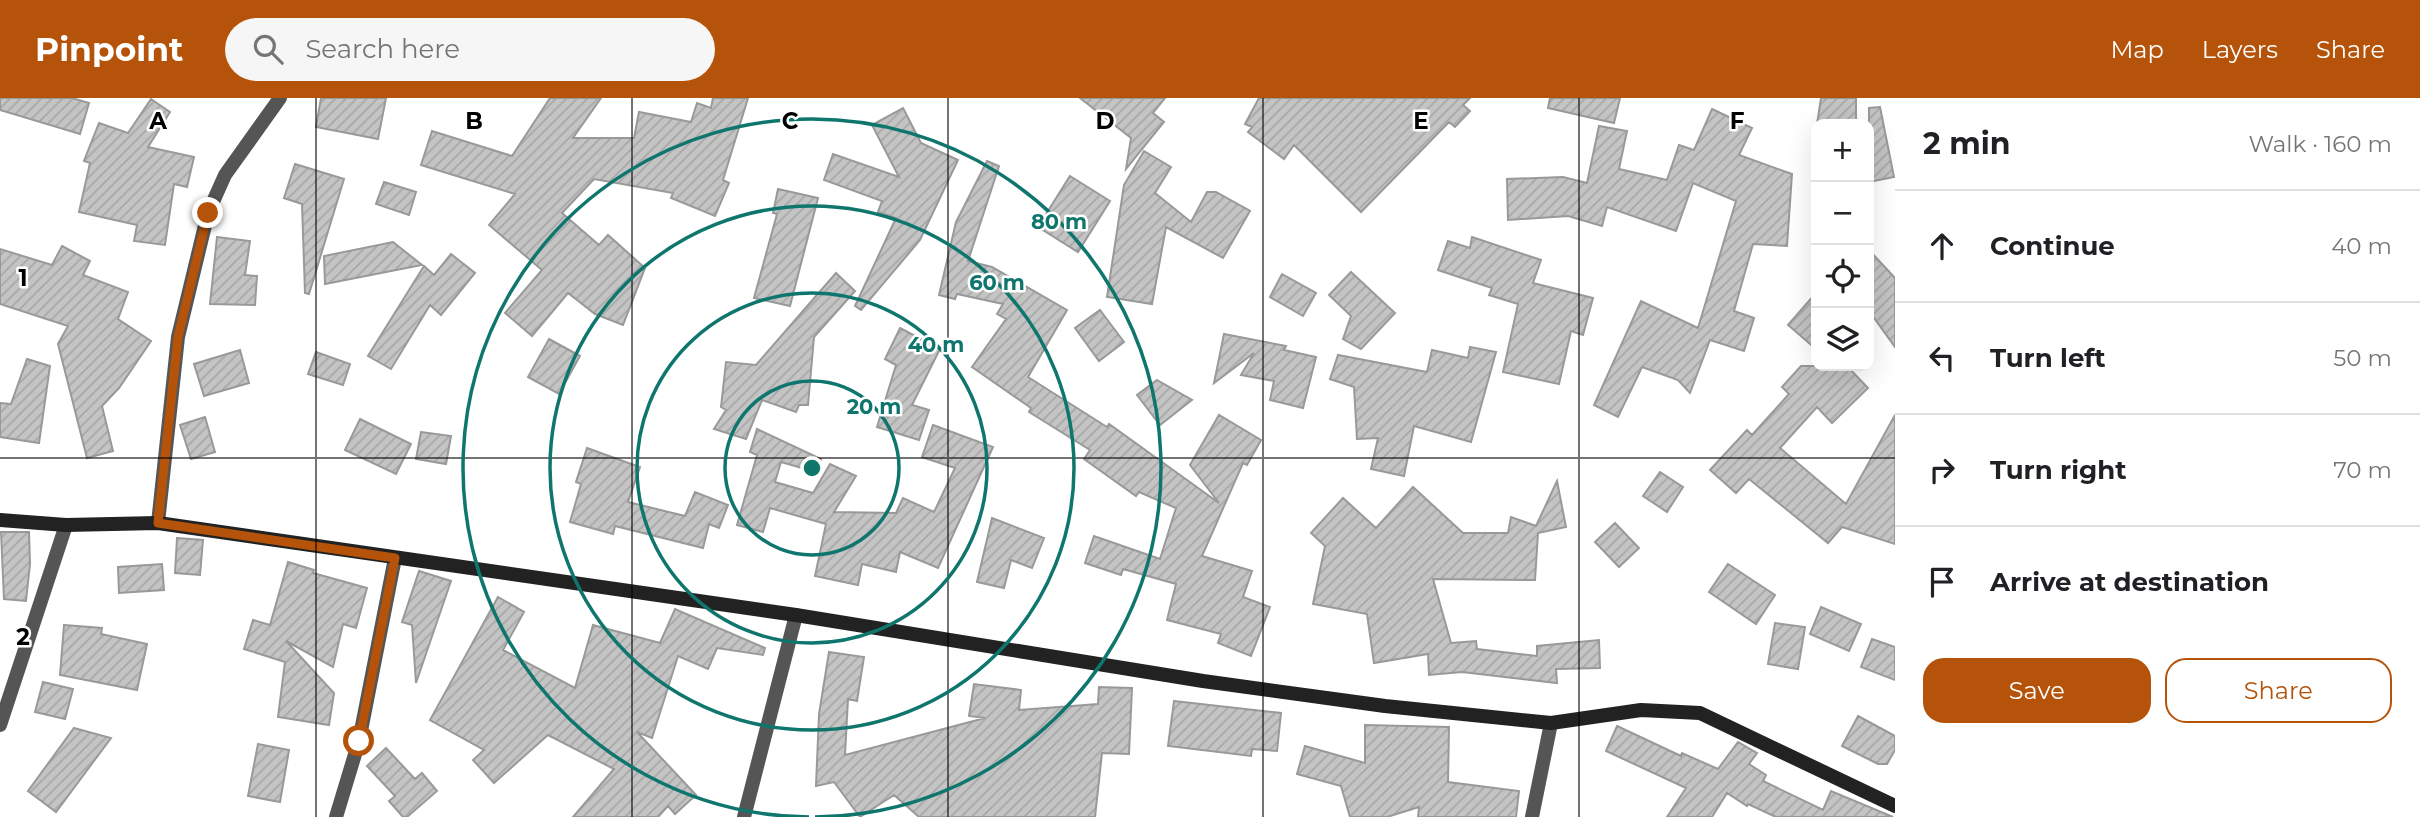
<!DOCTYPE html>
<html lang="en">
<head>
<meta charset="utf-8">
<style>
	:root { --surface:#fff; --page:#f6f6f6; --text:#202124; --muted:#757577; --line:#e0e0e0; --accent:#b45309 }
	body { margin:0; font-family:Montserrat,sans-serif; background:var(--page); color:var(--text) }
	.controls { position:absolute; right:21px; top:21px; display:grid; overflow:hidden; border-radius:14px; box-shadow:0 7px 28px #0002 }
	.controls button { width:63px; height:63px; display:grid; place-items:center; padding:0; border:0; border-bottom:2px solid var(--line); background:var(--surface); color:var(--text); font:35px sans-serif }
	.stop { position:absolute; width:21px; height:21px; margin:-16px; border:5px solid #b45309; border-radius:50%; background:#fff }
	.stop.end { background:#b45309; border-color:#fff; box-shadow:0 2px 7px #0008 }
	.list { margin:0; padding:0; list-style:none }
	h2 { display:flex; justify-content:space-between; align-items:center; height:91px; margin:0; padding:0 28px; font-size:30px }
	h2 small { font-size:23px; font-weight:400; color:var(--muted) }
	.list li { display:grid; grid-template-columns:46px 1fr auto; gap:21px; align-items:center; box-sizing:border-box; height:112px; padding:0 28px; border-top:2px solid var(--line) }
	.list b { display:block; font-size:26px; white-space:nowrap }
	.list em { font-size:23px; font-style:normal; color:var(--muted) }
	.actions { display:flex; gap:14px; padding:21px 28px }
	.actions a { flex:1; padding:16px 0; border:2px solid var(--accent); border-radius:21px; text-align:center; font-size:24px; color:var(--accent) }
	.actions .main { background:var(--accent); color:#fff }
	.icon { flex:none; width:38px; height:38px; fill:none; stroke:currentColor; stroke-width:2; stroke-linecap:round; stroke-linejoin:round }
	.map { position:relative; flex:none; width:1895px; height:719px; overflow:hidden }
	header { display:flex; align-items:center; gap:42px; box-sizing:border-box; height:98px; padding:0 35px; background:var(--accent); color:#fff }
	header strong { font-size:33px }
	nav { display:flex; gap:38px; margin-inline-start:auto; font-size:24px }
	.search { width:490px; height:63px; background:var(--page); display:flex; align-items:center; gap:18px; box-sizing:border-box; padding:0 24px; border-radius:38px; color:var(--muted); font-size:26px }
	main { display:flex }
	aside { flex:1; background:var(--surface) }
	.map>svg:first-child { display:block }
	.building { fill:url(#building-hatch); stroke:#999; stroke-width:2 }
	.lines { fill:none; stroke-linecap:round; stroke-linejoin:round }
	.street { stroke:#555; stroke-width:14 }
	.secondary { stroke:#222; stroke-width:14 }
	.route { stroke:#b45309; stroke-width:9 }
	.grid { fill:none; stroke:#000; stroke-width:2; stroke-opacity:0.55 }
	.ring { fill:none; stroke:#0f766e; stroke-width:3.5 }
	.grid-label { font-size:23px; text-anchor:middle; font-weight:bold; fill:#000; stroke:#fff; stroke-width:5; stroke-linejoin:round; paint-order:stroke }
	.centre { fill:#0f766e; stroke:#fff; stroke-width:3.5 }
	.ring-label { font-size:21px; text-anchor:middle; font-weight:bold; fill:#0f766e; stroke:#fff; stroke-width:5; stroke-linejoin:round; paint-order:stroke }
</style>
</head>
<body>
<header>
<strong>Pinpoint</strong>
<div class="search"><svg class="icon" aria-label="search" viewBox="0 0 24 24"><circle cx="10" cy="10" r="6"/><path d="M15 15l6 6"/></svg>Search here</div>
<nav><a>Map</a><a>Layers</a><a>Share</a></nav>
</header>
<main>
<div class="map">
<svg width="1895" height="719" viewBox="0 0 1895 719">
	<defs>
		<pattern id="building-hatch" width="6" height="6" patternUnits="userSpaceOnUse" patternTransform="scale(1.75)"><rect width="6" height="6" fill="#c4c4c4"/><path d="M-1 1l2-2M0 6l6-6M5 7l2-2" fill="none" stroke="#a7a7a7"/></pattern>
	</defs>
	<rect width="100%" height="100%" fill="#fff"/>
	<!-- building -->
	<path class="building" d="M0 0H72L89 5 80 36 0 12Z
		M321 0H386L378 41 316 29Z
		M550 0H601L573 40H634L639 14 691 24 697 5 711 10 713 0H748L723 82 729 85 715 118 671 100 673 95 594 81 562 115 599 147 608 137 645 170 623 227 595 216 568 195 532 238 505 215 542 172 489 127 515 96 421 67 432 33 512 58Z
		M1080 0H1165L1153 15 1164 24 1126 71 1131 40Z
		M1259 0H1470L1463 7 1470 13 1455 29 1449 24 1361 114 1294 47 1284 61 1248 34 1252 29 1245 26Z
		M1550 0H1620L1614 25 1548 10Z
		M1821 0H1856V26H1817Z
		M151 1 170 14 148 49 194 59 187 89 174 86 165 147 134 143 137 127 79 114 90 65 84 63 99 25 128 35Z
		M1880 9 1894 79 1869 84V10Z
		M903 10 921 45 958 62 920 142 861 212 855 208 896 120 878 114 882 103 824 82 833 56 899 79 872 27Z
		M1712 11 1752 30 1739 57 1792 76 1787 148 1753 146 1734 213 1754 220 1744 253 1710 242 1690 295 1678 282 1642 269 1618 319 1594 307 1641 203 1698 230 1736 103 1693 85 1676 133 1607 109 1602 128 1568 118 1508 122 1507 81 1563 79 1587 85 1599 28 1627 33 1619 71 1667 82 1679 47 1694 52Z
		M1144 53 1171 69 1155 95 1191 124 1207 94H1216L1250 113 1223 160 1166 129 1152 206 1107 199 1124 87Z
		M987 63 999 68 968 163 992 169 1067 212 1028 279 1107 329 1109 326 1219 405 1190 367 1219 317 1261 342 1247 367 1243 365 1202 458 1252 473 1243 499 1270 509 1251 558 1218 545 1221 536 1167 522 1176 486 1123 471 1121 477 1085 465 1094 438 1160 461 1176 410 1139 394 1136 398 1084 361 1090 352 1029 314 1031 310 972 269 1006 221 997 216 1003 206 957 196 955 201 939 197 956 124Z
		M295 66 344 81 309 196 305 195 302 106 284 100Z
		M1070 78 1110 103 1078 154 1038 129Z
		M384 84 416 94 409 117 376 106Z
		M778 91 818 100 790 208 754 200 777 116 773 115Z
		M217 139 250 143 245 177 257 178 255 207 210 206Z
		M1472 139 1541 162 1533 185 1593 200 1583 237 1571 233 1559 286 1503 274 1518 206 1489 197 1492 190 1438 172 1448 143 1470 150Z
		M393 144 422 167 325 186 324 158Z
		M62 148 90 163 83 177 128 194 118 221 151 243 119 290 102 308 113 353 87 360 58 246 68 228 0 206V151L52 167Z
		M1869 152 1895 180V249L1869 213Z
		M451 156 475 175 441 217 430 207 391 271 368 258 424 168 434 177Z
		M1351 174 1395 215 1361 251 1343 241 1351 218 1329 197Z
		M836 175 855 193 814 239 808 307H799L796 314 762 302 746 341 714 331 726 312 721 309 726 264 756 267Z
		M1282 176 1316 195 1303 218 1270 199Z
		M1816 195V251L1788 227Z
		M1100 212 1124 244 1099 263 1075 230Z
		M900 230 940 251 912 307 929 312 919 342 877 329 896 267 885 261Z
		M1224 236 1286 248 1284 252 1316 259 1303 310 1270 302 1274 283 1241 277 1254 255 1214 285Z
		M549 241 580 258 559 296 528 279Z
		M1470 249 1496 254 1471 344 1414 328 1404 378 1371 371 1378 340 1357 341 1354 289 1330 281 1338 257 1427 274 1432 252 1468 260Z
		M240 252 249 285 204 298 194 266Z
		M316 254 350 266 343 287 308 276Z
		M27 261 50 268 39 345 0 339V305L11 306Z
		M1801 268H1847L1868 290 1832 325 1817 309 1780 350 1846 406 1895 317V446L1842 429 1828 445 1749 381 1736 395 1710 372 1747 332 1752 337 1789 296 1782 289Z
		M1157 282 1192 302 1160 327 1137 297Z
		M205 319 215 354 191 361 180 327Z
		M360 321 411 346 396 376 345 352Z
		M933 327 993 349 938 470 900 454 896 474 862 466 858 487 815 478 826 426 770 410 763 434 737 427 757 357 750 354 757 331 821 361 816 374 781 364 775 384 813 395 830 366 856 378 834 414 896 415 903 400 934 414 955 370 922 359Z
		M421 334 451 338 446 366 416 361Z
		M587 350 640 369 628 404 685 418 695 394 728 407 719 430 709 426 703 450 615 428 613 436 570 424 581 386 576 384Z
		M1660 374 1683 389 1667 414 1643 398Z
		M1557 383 1566 429 1538 435 1535 482 1433 481 1451 545 1476 543 1477 551 1537 558V548L1599 542 1600 570 1556 571 1557 585 1462 574 1429 577 1428 556 1374 565 1367 516 1313 506 1325 448 1311 435 1343 400 1376 430 1413 389 1463 435H1508L1511 419 1536 428Z
		M992 420 1044 440 1032 470 1011 462 1004 490 977 484Z
		M1615 425 1639 450 1619 469 1595 444Z
		M1 434H29L30 466 26 503 4 501Z
		M177 440 203 442 200 477 175 475Z
		M288 464 314 472 313 475 367 490 356 530 343 526 333 569 286 543 334 595 329 627 278 619 285 564 244 551 253 522 270 527Z
		M162 466 164 492 119 495 118 469Z
		M1728 466 1775 497 1756 526 1709 494Z
		M419 473 451 483 416 585 412 527 402 524Z
		M498 499 524 514 503 552 575 590 593 527 660 545 675 511 765 550 763 557 717 550 708 571 678 558 652 640 637 634 696 697 675 716 668 708 658 719H573L614 671 548 637 494 685 473 662 484 652 430 622Z
		M1821 509 1861 526 1849 553 1810 536Z
		M1775 525 1805 529 1798 571 1768 566Z
		M64 527 102 530 101 536 147 546 137 592 60 577Z
		M1872 541 1895 549V582L1861 569Z
		M829 554 864 559 857 603 848 601 845 657 985 620 969 618 974 586 1021 592 1019 612 1098 606 1099 589 1132 590 1129 656 1102 655 1095 719H919L894 697 860 719 834 684 816 688 819 616Z
		M43 584 73 591 65 621 35 614Z
		M1174 603 1281 615 1277 653 1252 651 1251 658 1168 648Z
		M1858 618 1895 638V652L1887 666H1878L1842 648Z
		M1365 627 1449 629 1448 684 1519 693 1516 719H1418L1419 709 1387 719H1350L1341 688 1297 676 1305 648 1365 665Z
		M1617 628 1681 658 1682 655 1718 671 1738 644 1757 655 1749 666 1766 677 1763 683 1823 712 1831 693 1893 719H1776L1748 706 1747 708 1727 695 1712 719H1667L1686 690 1606 653Z
		M74 630 111 640 56 714 28 693Z
		M258 646 289 652 280 704 248 698Z
		M386 650 415 681 422 675 437 693 407 719H403L389 703 395 698 367 668Z"/>
	<g class="lines">
		<!-- street -->
		<path class="street" d="M158 425 178 239 208 115 225 77 280 0
			M0 627 66 427
			M336 719 359 643 395 460
			M744 719 796 517
			M1532 719 1551 625"/>
		<!-- secondary -->
		<path class="secondary" d="M0 422 66 427 158 425 796 517 1203 583 1385 608 1551 625 1641 612 1700 615 1895 708"/>
	</g>
	<g class="lines">
		<!-- route -->
		<path class="route" d="M208 115 178 239 158 425 395 460 359 643"/>
	</g>
	<!-- grid -->
	<path class="grid" d="M316 0V719M632 0V719M948 0V719M1263 0V719M1579 0V719M0 360H1895"/>
	<!-- distance rings -->
	<g class="ring">
		<circle cx="812" cy="370" r="87"/>
		<circle cx="812" cy="370" r="175"/>
		<circle cx="812" cy="370" r="262"/>
		<path d="M809 719A349 349 0 1 1 815 719"/>
	</g>
	<g class="grid-label">
		<text x="158" y="31">A</text>
		<text x="474" y="31">B</text>
		<text x="790" y="31">C</text>
		<text x="1105" y="31">D</text>
		<text x="1421" y="31">E</text>
		<text x="1737" y="31">F</text>
		<text x="23" y="188">1</text>
		<text x="23" y="547">2</text>
	</g>
	<circle cx="812" cy="370" r="10" class="centre"/>
	<g class="ring-label">
		<text x="1059" y="131">80 m</text>
		<text x="997" y="192">60 m</text>
		<text x="936" y="254">40 m</text>
		<text x="874" y="316">20 m</text>
	</g>
</svg>
<div class="controls">
<button>+</button>
<button>−</button>
<button><svg class="icon" aria-label="locate" viewBox="0 0 24 24"><circle cx="12" cy="12" r="6"/><path d="M12 2v4M12 18v4M2 12h4M18 12h4"/></svg></button>
<button><svg class="icon" aria-label="layers" viewBox="0 0 24 24"><path d="M12 4l9 5-9 5-9-5zM3 14l9 5 9-5"/></svg></button>
</div>
<div class="stop" style="left:359px;top:643px"></div>
<div class="stop end" style="left:208px;top:115px"></div>
</div>
<aside>
<h2>2 min<small>Walk · 160 m</small></h2>
<ul class="list">
<li><svg class="icon" aria-label="ahead" viewBox="0 0 24 24"><path d="M12 20V5M6 11l6-6 6 6"/></svg><div><b>Continue</b></div><em>40 m</em></li>
<li><svg class="icon" aria-label="left" viewBox="0 0 24 24"><path d="M17 20v-9H6M10 6l-5 5 5 5"/></svg><div><b>Turn left</b></div><em>50 m</em></li>
<li><svg class="icon" aria-label="right" viewBox="0 0 24 24"><path d="M7 20v-9h11M14 6l5 5-5 5"/></svg><div><b>Turn right</b></div><em>70 m</em></li>
<li><svg class="icon" aria-label="arrive" viewBox="0 0 24 24"><path d="M6 21V4h12l-3 4 3 4H6"/></svg><div><b>Arrive at destination</b></div></li>
</ul>
<div class="actions"><a class="main">Save</a><a>Share</a></div>
</aside>
</main>
</body>
</html>
